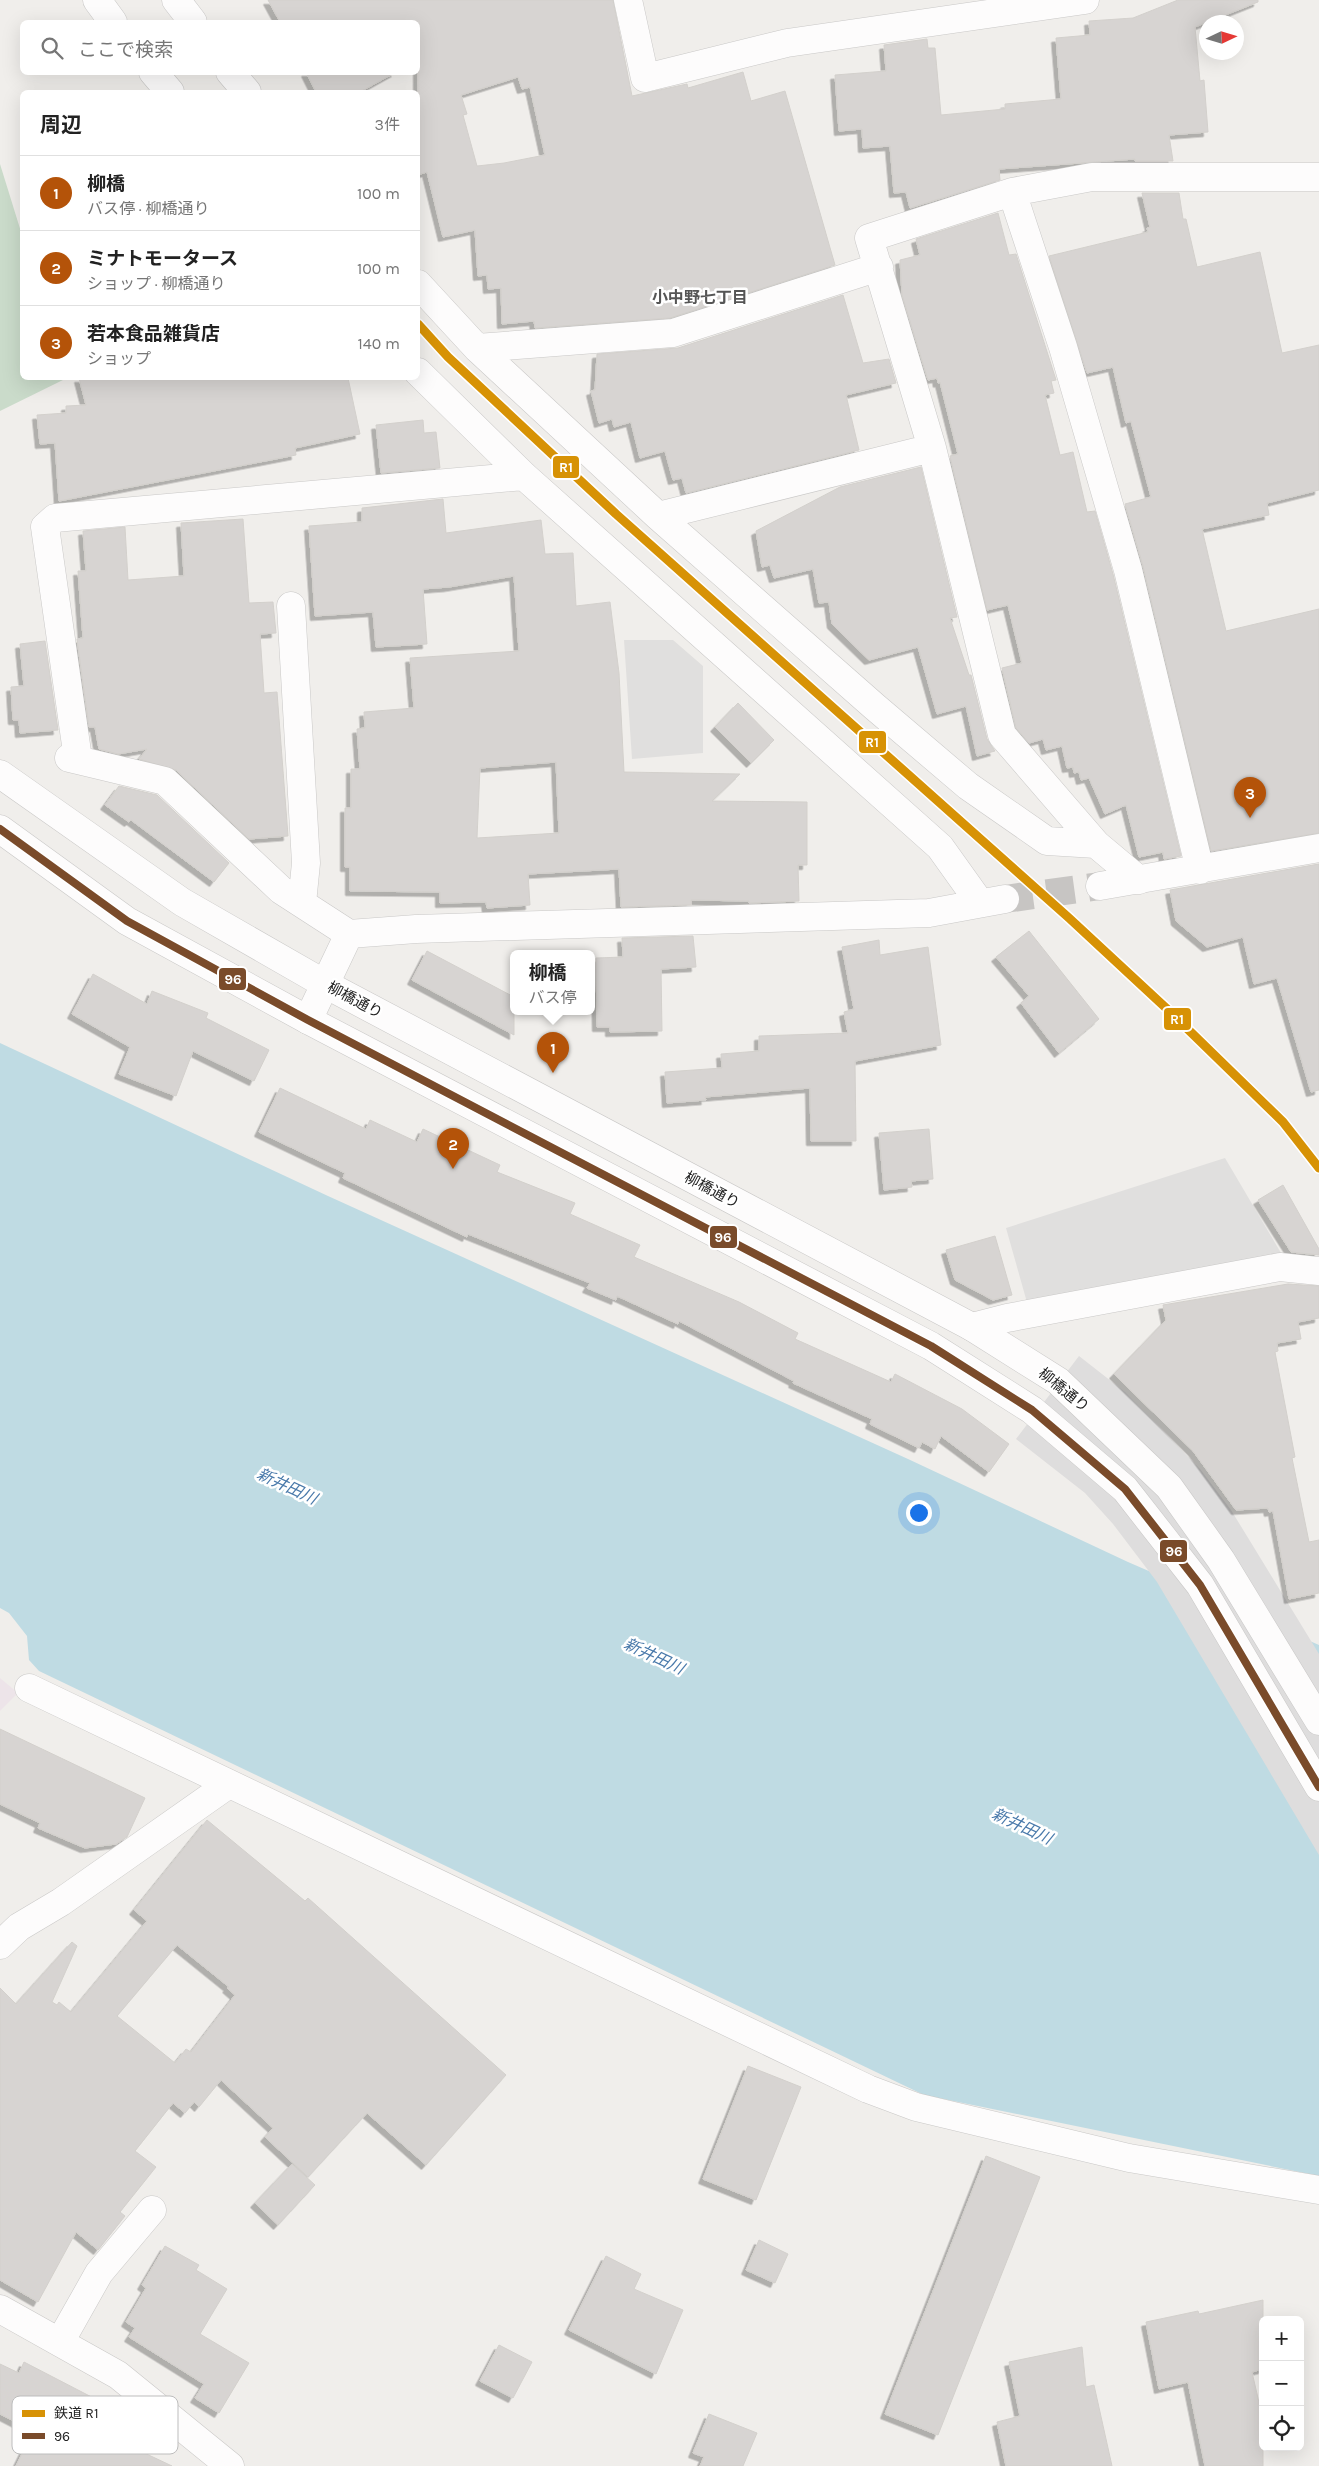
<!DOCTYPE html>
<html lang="ja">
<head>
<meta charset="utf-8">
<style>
	:root { --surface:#fff; --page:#f6f6f6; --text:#222; --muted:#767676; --line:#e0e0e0; --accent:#b45309 }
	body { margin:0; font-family:Karla,"Noto Sans JP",sans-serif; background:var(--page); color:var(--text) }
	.controls { position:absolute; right:15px; bottom:15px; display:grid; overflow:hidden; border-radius:8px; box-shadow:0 5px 20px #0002 }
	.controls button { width:45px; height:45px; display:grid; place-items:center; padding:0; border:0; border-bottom:1px solid var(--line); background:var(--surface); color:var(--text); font:25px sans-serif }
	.compass { position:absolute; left:1199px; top:15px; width:45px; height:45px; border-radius:50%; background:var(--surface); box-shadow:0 5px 20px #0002; rotate:86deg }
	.you { position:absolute; left:918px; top:1512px; width:18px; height:18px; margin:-12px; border:4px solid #fff; border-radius:50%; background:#1a73e8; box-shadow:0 0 0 8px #1a73e833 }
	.badge { display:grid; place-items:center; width:32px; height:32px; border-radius:50%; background:var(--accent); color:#fff; font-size:16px; font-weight:700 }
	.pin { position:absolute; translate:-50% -41px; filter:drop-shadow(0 1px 2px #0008) }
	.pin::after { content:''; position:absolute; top:26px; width:18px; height:15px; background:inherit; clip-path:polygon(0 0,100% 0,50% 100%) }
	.popup { position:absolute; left:510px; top:950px; width:85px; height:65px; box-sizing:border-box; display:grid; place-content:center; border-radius:8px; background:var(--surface); filter:drop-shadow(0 1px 4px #0005); font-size:16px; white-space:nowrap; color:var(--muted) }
	.popup b { font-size:19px; color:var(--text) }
	.popup::after { content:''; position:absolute; left:50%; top:100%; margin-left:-10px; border:10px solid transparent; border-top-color:var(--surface) }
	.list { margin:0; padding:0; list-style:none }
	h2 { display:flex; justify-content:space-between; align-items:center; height:65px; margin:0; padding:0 20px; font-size:21px }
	h2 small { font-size:16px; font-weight:400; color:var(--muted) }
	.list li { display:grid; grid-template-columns:32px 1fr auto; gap:15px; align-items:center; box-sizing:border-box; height:75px; padding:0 20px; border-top:1px solid var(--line) }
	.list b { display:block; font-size:19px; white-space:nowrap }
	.list p { margin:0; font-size:16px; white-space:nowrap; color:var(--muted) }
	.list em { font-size:16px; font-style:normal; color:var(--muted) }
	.icon { flex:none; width:28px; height:28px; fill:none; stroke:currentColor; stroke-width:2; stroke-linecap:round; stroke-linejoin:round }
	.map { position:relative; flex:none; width:1319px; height:2466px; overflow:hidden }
	.search { position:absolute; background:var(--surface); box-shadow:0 5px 20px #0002; left:20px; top:20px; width:400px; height:55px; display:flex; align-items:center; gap:12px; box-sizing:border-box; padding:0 18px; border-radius:8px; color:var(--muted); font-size:19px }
	.panel { position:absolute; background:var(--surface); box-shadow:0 5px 20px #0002; left:20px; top:90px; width:400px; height:290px; border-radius:8px }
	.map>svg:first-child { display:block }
	.industrial { fill:#ede4e9 }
	.cemetery { fill:#cadbca }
	.parking { fill:#e0dfde }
	.water { fill:#bfdbe3 }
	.pier { fill:#dedddd }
	.building { fill:#d7d4d2; stroke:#d3d0cc; fill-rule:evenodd; filter:url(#shadow) }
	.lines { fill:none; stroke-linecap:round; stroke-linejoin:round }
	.minor-tunnel { stroke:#c7c5c3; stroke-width:28; stroke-dasharray:28 14; stroke-linecap:butt }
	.minor-casing { stroke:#c9c8c7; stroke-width:29 }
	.tertiary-casing { stroke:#c9c8c7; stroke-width:29 }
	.minor { stroke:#fdfcfc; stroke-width:28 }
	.tertiary { stroke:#fdfcfc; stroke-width:28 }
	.bus-1-casing { stroke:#fff; stroke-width:11 }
	.bus-1 { stroke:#7a4b2a; stroke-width:8 }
	.rail-1-casing { stroke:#fff; stroke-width:12 }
	.rail-1 { stroke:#d79205; stroke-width:9 }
	.labels { text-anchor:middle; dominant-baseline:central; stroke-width:5; stroke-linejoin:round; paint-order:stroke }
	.street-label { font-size:15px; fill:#222; stroke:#fff }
	.neighbourhood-label { font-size:16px; font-weight:bold; fill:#555; stroke:#fff }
	.water-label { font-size:16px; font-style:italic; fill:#4a7aab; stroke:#fff }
	.key { fill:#fff; stroke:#bdbdbd; stroke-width:1 }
	.key-label { font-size:14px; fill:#222 }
	.line-badge { stroke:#fff; stroke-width:2 }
	.badge-label { font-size:14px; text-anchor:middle; font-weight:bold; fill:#fff }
</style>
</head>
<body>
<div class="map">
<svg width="1319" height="2466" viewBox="0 0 1319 2466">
	<defs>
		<filter id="shadow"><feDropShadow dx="-4.5" dy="4.5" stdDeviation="0" flood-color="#0004"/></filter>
	</defs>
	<rect width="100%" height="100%" fill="#f0eeeb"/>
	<!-- industrial -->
	<path class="industrial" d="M0 1678 18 1693 0 1711Z"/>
	<!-- cemetery -->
	<path class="cemetery" d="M0 164 22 235V378H67L0 411Z"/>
	<!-- parking -->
	<path class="parking" d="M673 640 703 666V753L632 759 624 640Z
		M1225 1158 1281 1253 1028 1306 1006 1228Z"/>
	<!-- water -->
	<path class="water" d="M0 1043 328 1196 908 1459 1128 1562 1319 1645V2176L924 2095 39 1671 29 1660 27 1636 9 1613 0 1608Z"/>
	<!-- pier -->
	<path class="pier" d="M1079 1356 1125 1392 1200 1469 1231 1510 1319 1654V1855L1157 1582 1113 1524 1085 1493 1016 1439Z"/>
	<!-- building -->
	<path class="building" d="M268 0H613L632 96 687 84 688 88 743 72 751 101 785 91 835 265 670 318 535 328 534 321 502 324 501 288 488 289 487 275 478 276 475 230 443 237 427 172 418 175V22H280ZM518 77 522 89 530 87 545 155 504 163 477 166 463 115 467 114 461 95Z
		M1178 0H1258V2L1195 27 1200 81 1204 80 1208 132 1169 135 1173 161H1135V159L999 169 1000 180 910 208 906 192 894 193 890 146 863 148 862 129 839 131 835 75 886 71 884 45 927 39 928 48H935L941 115 1005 109V104L1061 99 1056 38 1090 35 1089 21 1133 18Z
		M306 72H396L360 92H316Z
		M1142 193H1179L1183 219H1186L1197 267 1260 252 1282 353 1319 345V490L1267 503 1269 515 1202 529 1226 631 1319 609V833L1211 851 1143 566 1125 504 1151 497 1131 421 1126 423 1113 367 1087 373 1049 256 1148 232 1147 228 1150 227Z
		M998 213 1009 255 1016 254 1056 380 1051 381 1054 393 1045 395 1060 455 1073 452 1087 512 1095 511 1113 574 1181 856 1164 859 1163 852 1139 857 1126 805 1105 814 1089 778 1081 780 1079 772 1074 773 1073 767 1067 768 1062 746 1046 750 1043 739 1029 743 1016 728 1002 668 1022 663 1008 605 987 610 950 456 958 454 940 382 938 383 937 378 928 380 902 295 900 260 920 255 916 239Z
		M843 295 863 363 889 359 896 383 846 395 859 450 686 493 682 478 673 480 665 451 640 458 631 422 614 427 612 419 599 423 591 391 595 390 597 354 678 348Z
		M79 378H348L360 434 295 448 296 455 59 501 55 443 40 444 37 415 66 413V406L86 405Z
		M423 420 424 433 436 432 440 468 381 473 376 425Z
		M921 467 957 617 950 618 969 675H971L987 739 995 751 977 756 966 706 937 714 918 647 869 660 832 624 829 602 819 603 813 569 774 578 770 565 762 567 756 531 840 487Z
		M443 499 446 533 541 520 545 554 573 553 576 606 610 602 619 673 624 772 740 774 712 801 807 802V865H798L799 901 749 903V901L691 900V905L621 907 619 869 528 874 530 905 487 908 486 902 440 903V892L350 891V867H345V808H351V769H360L357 729 365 728 364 712 414 708 410 658 519 651 514 576 449 587 423 589 427 644 376 647 373 612 315 616 309 526 362 522V508ZM556 762 559 833 477 838 480 768Z
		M243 519 249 603 273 602 276 633 260 634 264 693 277 692 288 836 249 839 176 770 139 759 147 749 118 754 99 749 95 727H89L77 639 83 638 78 571H86L83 531 125 527 128 580 184 576 181 523Z
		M45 641 58 730 20 733 19 720H13L11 687 24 686 20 644Z
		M738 703 774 740 751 763 715 727Z
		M119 786 157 795 229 863 214 882 131 820 129 822 105 805Z
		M1319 864V1090L1311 1092 1277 978 1254 984 1243 937 1207 947 1176 921 1170 890Z
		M1029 931 1099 1019 1059 1053 1021 1003 1029 996 996 957Z
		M693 936 696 967 661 969 662 1031 610 1032V1027H597L596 958 623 957 622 938Z
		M879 940 880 955 928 947 941 1045 855 1061 856 1141H811L810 1088 705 1097 706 1100 667 1103 665 1072 722 1068 721 1054 759 1051V1036L848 1033 844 1012 854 1009 842 947Z
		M427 951 514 997V1035L412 980Z
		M93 974 147 1004 152 991 208 1013 206 1018 269 1050 254 1081 193 1051 176 1096 119 1074 130 1047 72 1014Z
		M280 1088 366 1129 370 1120 417 1142 423 1129 500 1165 497 1172 575 1203 570 1214 640 1245 634 1257 739 1302 798 1333 795 1339 891 1382 895 1374 962 1409 1009 1444 989 1472 941 1436 935 1449 922 1442 919 1448 870 1424 872 1419 793 1383 794 1381 679 1321 678 1324 617 1296 616 1300 587 1288 590 1283 468 1234 467 1237 343 1178 345 1173 259 1132Z
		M929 1129 933 1179 911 1181 912 1187 884 1190 879 1133Z
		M1283 1185 1319 1249V1255L1291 1252 1258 1200Z
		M995 1236 1012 1295 993 1300 955 1280 946 1250Z
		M1288 1284 1319 1286V1318L1298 1322 1301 1339 1277 1343 1278 1351 1275 1352 1295 1457 1292 1458 1309 1542 1319 1540V1593L1289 1599 1273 1511 1269 1512 1268 1508 1236 1510 1193 1451 1114 1374 1166 1320 1163 1305Z
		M0 1729 145 1798 127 1837 116 1844 85 1848 38 1828 40 1823 0 1804Z
		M207 1820 305 1901 308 1898 506 2075 426 2165 367 2113 308 2177 265 2137 273 2128 221 2080 199 2107 194 2102 185 2113 173 2103 135 2151 156 2167 120 2212 125 2216 98 2250 76 2232 38 2302 0 2280V1988L16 2004 72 1942 77 1946 52 2002 57 2005 59 2002 71 2012 147 1921 134 1910ZM177 1945 229 1987 227 1988 235 1995 191 2052 186 2049 175 2063 117 2016Z
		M748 2066 801 2087 756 2200 703 2179Z
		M986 2156 1040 2177 938 2435 885 2414Z
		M292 2164 315 2185 278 2225 255 2203Z
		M759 2240 788 2254 775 2283 746 2270Z
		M165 2246 199 2265 196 2270 227 2289 200 2334 249 2363 219 2413 195 2398 204 2384 129 2337 135 2328 126 2322 146 2288 142 2285Z
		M606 2256 641 2274 634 2289 683 2310 656 2374 569 2330Z
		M1263 2300V2369L1252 2372 1263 2420V2466H1205L1188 2382 1159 2389 1146 2322 1198 2311 1199 2314Z
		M499 2345 532 2362 513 2398 480 2381Z
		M1082 2347 1086 2387 1094 2385 1112 2466H1006L997 2422 1020 2416 1009 2362Z
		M24 2362 107 2405 105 2409 130 2422 119 2441 172 2466H16L33 2431 0 2414V2364L19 2373Z
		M709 2414 757 2433 743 2466H700L704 2457 693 2453Z"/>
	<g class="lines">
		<!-- minor-tunnel -->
		<path class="minor-tunnel" d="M1005 899 1100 886"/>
		<defs>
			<path id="minor" d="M97 0 113 22
				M176 0 193 22
				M628 0 645 78 787 43 1085 0
				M153 72 170 92
				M230 72 247 92
				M1012 192 869 238 932 448 1002 735 1096 844 1139 880
				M418 284 477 348 658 516 875 707 968 786 1047 841 1096 844
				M477 348 673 333 879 267
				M418 372 524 476 940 847 980 903
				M658 516 932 448
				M291 606 306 863 302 903
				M69 758 165 781 281 890 349 934 416 929 929 913 1005 899
				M78 759 45 527 55 518 524 476
				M1200 870 1128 570 1063 347 1012 192 1092 177H1319
				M1100 886 1319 848
				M308 1020 349 934
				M972 1327 1007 1318 1280 1267 1319 1271
				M29 1688 868 2089 916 2107 1129 2158 1319 2190
				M0 1945 19 1927 61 1902 229 1784
				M60 2342 99 2273 152 2210"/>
			<path id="tertiary" d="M0 774 182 902 325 984 972 1327 1058 1381 1169 1487 1221 1560 1319 1721
				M0 829 127 921 308 1020 931 1346 1032 1410 1125 1489 1200 1585 1319 1787
				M0 2309 118 2375 230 2466"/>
		</defs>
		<!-- minor casing -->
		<use href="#minor" class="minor-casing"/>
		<!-- tertiary casing -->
		<use href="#tertiary" class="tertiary-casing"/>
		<!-- minor -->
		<use href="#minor" class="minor"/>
		<!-- tertiary -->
		<use href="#tertiary" class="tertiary"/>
		<defs>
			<path id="bus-1" d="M0 829 127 921 308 1020 931 1346 1032 1410 1125 1489 1200 1585 1319 1787"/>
		</defs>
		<!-- bus-1 casing -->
		<use href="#bus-1" class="bus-1-casing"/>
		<!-- bus-1 -->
		<use href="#bus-1" class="bus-1"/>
		<defs>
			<path id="rail-1" d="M418 324 448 357 616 514 1069 918 1166 1008 1283 1122 1319 1168"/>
		</defs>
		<!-- rail-1 casing -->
		<use href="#rail-1" class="rail-1-casing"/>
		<!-- rail-1 -->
		<use href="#rail-1" class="rail-1"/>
	</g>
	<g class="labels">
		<!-- street labels -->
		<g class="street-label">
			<text transform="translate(355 1000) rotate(28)">柳橋通り</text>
			<text transform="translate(712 1190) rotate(28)">柳橋通り</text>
			<text transform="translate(1064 1390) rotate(39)">柳橋通り</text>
		</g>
		<!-- neighbourhood labels -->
		<g class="neighbourhood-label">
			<text x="700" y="297">小中野七丁目</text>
		</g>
		<!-- water labels -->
		<g class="water-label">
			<text transform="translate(287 1486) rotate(25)">新井田川</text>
			<text transform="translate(654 1656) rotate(25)">新井田川</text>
			<text transform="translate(1022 1826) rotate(25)">新井田川</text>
		</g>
	</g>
	<!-- legend -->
	<rect x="12" y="2396" width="166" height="58" rx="8" class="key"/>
	<rect x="22" y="2410" width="23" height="7" fill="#d79205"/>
	<rect x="22" y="2433" width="23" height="6" fill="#7a4b2a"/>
	<g class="key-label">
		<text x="54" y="2418">鉄道 R1</text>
		<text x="54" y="2441">96</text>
	</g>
	<g class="line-badge">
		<rect x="552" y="455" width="28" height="24" rx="5" fill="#d79205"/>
		<rect x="858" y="730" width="29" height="24" rx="5" fill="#d79205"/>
		<rect x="218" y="967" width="29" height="24" rx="5" fill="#7a4b2a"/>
		<rect x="1163" y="1007" width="29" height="24" rx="5" fill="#d79205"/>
		<rect x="709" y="1225" width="29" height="24" rx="5" fill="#7a4b2a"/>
		<rect x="1159" y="1539" width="29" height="24" rx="5" fill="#7a4b2a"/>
	</g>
	<g class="badge-label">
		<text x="566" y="472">R1</text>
		<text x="872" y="747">R1</text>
		<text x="233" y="984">96</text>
		<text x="1177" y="1024">R1</text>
		<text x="723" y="1242">96</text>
		<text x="1174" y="1556">96</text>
	</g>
</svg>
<div class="controls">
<button>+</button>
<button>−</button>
<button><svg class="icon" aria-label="locate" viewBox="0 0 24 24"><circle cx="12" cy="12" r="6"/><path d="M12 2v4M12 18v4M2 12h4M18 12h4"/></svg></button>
</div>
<svg class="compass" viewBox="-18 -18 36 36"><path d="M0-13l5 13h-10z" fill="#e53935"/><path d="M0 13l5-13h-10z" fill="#767676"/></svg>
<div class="you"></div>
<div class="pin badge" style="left:553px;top:1073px">1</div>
<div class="popup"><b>柳橋</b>バス停</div>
<div class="pin badge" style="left:453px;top:1169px">2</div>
<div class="pin badge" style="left:1250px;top:818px">3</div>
<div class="search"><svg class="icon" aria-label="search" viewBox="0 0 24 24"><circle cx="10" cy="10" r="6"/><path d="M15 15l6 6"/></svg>ここで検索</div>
<section class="panel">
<h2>周辺<small>3件</small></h2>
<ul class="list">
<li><span class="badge">1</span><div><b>柳橋</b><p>バス停 · 柳橋通り</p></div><em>100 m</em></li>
<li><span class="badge">2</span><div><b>ミナトモータース</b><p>ショップ · 柳橋通り</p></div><em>100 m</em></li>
<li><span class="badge">3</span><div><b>若本食品雑貨店</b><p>ショップ</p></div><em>140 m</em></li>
</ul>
</section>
</div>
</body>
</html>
